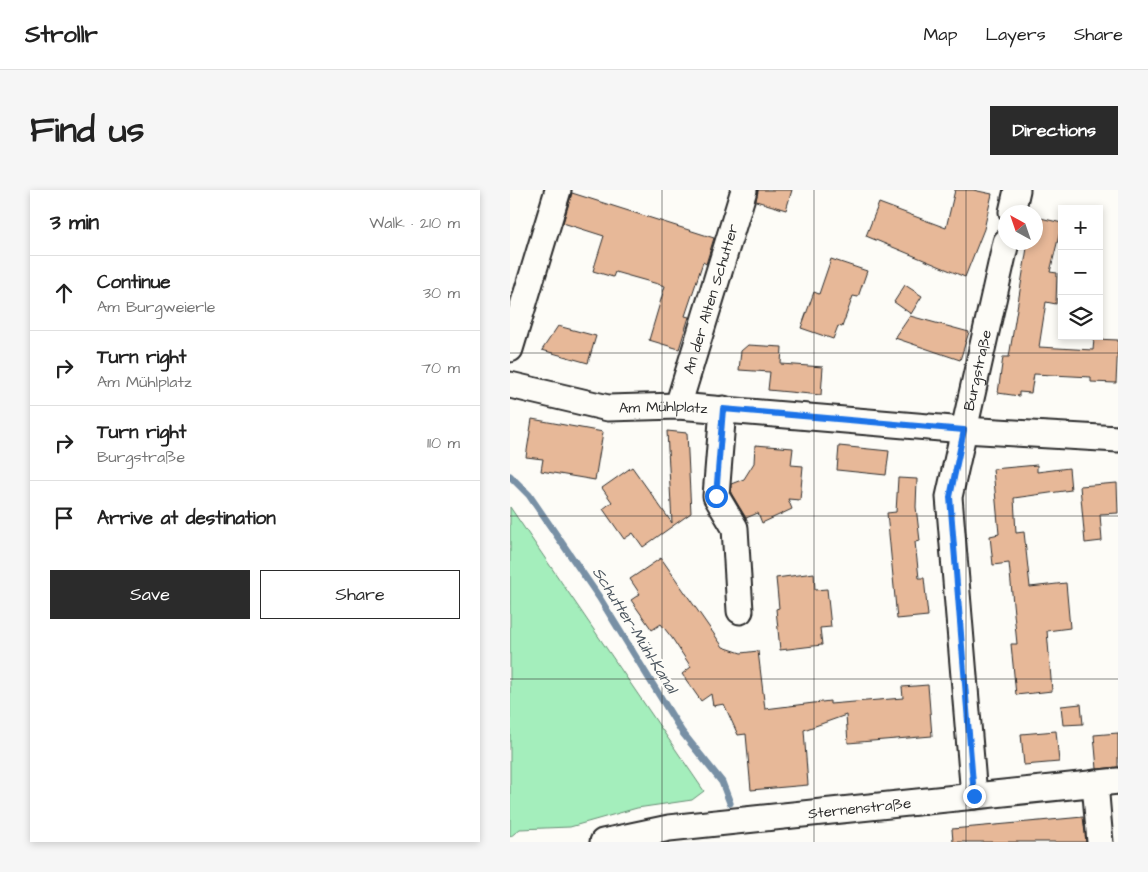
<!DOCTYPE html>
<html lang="en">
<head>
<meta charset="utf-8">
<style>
	:root { --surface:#fff; --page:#f6f6f6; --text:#222; --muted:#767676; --line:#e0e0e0; --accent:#2b2b2b }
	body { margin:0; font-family:"Architects Daughter",sans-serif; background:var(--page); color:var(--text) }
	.controls { position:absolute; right:15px; top:15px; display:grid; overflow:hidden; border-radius:0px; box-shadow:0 2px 8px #0003 }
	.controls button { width:45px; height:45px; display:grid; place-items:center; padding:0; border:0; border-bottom:1px solid var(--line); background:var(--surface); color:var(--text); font:25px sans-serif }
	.compass { position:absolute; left:488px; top:15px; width:45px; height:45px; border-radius:50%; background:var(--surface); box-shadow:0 2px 8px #0003; rotate:320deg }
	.stop { position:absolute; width:15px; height:15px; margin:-11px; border:4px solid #1a73e8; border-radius:50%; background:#fff }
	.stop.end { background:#1a73e8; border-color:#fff; box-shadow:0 1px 5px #0008 }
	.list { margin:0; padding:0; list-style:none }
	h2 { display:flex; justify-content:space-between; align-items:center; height:65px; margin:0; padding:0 20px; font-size:21px }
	h2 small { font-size:16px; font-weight:400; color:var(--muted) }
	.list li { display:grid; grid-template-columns:32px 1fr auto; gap:15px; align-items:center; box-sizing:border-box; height:75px; padding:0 20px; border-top:1px solid var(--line) }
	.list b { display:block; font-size:19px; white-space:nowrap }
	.list p { margin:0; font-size:16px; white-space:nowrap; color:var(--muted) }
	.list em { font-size:16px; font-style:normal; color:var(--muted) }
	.actions { display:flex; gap:10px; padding:15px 20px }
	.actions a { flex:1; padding:11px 0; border:1px solid var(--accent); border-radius:0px; text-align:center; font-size:18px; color:var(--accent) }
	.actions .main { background:var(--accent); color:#fff }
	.icon { flex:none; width:28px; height:28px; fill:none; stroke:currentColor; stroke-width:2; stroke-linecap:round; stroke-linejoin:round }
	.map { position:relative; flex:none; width:608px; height:652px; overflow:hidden; border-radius:0px }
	header { display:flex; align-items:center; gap:30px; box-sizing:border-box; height:70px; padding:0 25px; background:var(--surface); border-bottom:1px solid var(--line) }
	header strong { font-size:24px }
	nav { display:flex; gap:28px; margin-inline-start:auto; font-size:18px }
	.intro { display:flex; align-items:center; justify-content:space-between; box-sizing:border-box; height:120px; padding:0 30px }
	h1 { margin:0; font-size:35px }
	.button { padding:12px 22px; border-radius:0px; background:var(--accent); color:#fff; font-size:18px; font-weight:700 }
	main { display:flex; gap:30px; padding:0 30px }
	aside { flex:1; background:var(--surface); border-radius:0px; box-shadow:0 2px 8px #0003 }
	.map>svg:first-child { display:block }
	.green { fill:#a4eebc; stroke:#688c74 }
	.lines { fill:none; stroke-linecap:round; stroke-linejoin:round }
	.stream { stroke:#7890a5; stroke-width:7 }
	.building { fill:#e7b898; stroke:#2b2b2b }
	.minor-casing { stroke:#2b2b2b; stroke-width:29 }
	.minor { stroke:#fdfcf7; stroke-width:25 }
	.route { stroke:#1a73e8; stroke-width:6 }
	.grid { fill:none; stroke:#2b2b2b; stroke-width:1; stroke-opacity:0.55 }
	.labels { text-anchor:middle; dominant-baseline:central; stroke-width:4.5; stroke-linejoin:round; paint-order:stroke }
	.street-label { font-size:15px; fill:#2b2b2b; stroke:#fdfcf7 }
	.water-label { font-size:16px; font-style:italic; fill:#4b555e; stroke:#fdfcf7 }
</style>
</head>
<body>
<header>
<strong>Strollr</strong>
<nav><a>Map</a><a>Layers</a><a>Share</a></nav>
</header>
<div class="intro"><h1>Find us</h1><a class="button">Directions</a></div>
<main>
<aside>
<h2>3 min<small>Walk · 210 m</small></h2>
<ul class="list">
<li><svg class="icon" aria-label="ahead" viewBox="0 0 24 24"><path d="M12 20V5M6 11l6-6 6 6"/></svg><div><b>Continue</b><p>Am Burgweierle</p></div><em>30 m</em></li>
<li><svg class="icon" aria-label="right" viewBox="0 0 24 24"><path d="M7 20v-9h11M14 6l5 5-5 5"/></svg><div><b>Turn right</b><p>Am Mühlplatz</p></div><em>70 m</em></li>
<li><svg class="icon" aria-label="right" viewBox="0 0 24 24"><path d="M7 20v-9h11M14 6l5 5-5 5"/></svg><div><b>Turn right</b><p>Burgstraße</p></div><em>110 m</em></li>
<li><svg class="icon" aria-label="arrive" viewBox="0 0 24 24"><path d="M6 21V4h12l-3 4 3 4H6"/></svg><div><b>Arrive at destination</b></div></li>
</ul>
<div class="actions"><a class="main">Save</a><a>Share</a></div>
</aside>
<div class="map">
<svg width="608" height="652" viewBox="0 0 608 652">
	<rect width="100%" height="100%" fill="#fdfcf7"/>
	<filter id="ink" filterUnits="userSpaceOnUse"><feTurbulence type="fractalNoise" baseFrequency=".02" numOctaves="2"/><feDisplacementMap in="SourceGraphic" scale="10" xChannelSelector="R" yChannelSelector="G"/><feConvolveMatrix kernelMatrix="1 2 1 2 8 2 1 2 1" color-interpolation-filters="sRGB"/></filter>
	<g filter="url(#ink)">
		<!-- green -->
		<path class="green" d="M0 317 194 601 182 610 127 618 60 637 10 639 0 647Z"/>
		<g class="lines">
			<!-- stream -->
			<path class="stream" d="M0 286 19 305 89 407 172 542 212 592 220 613"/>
		</g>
		<!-- building -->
		<path class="building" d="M248 0H282L276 20 246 11Z
			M445 0H463L482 4 474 39 455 87 356 46 369 13 436 38Z
			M62 3 204 48 196 74 193 72 175 126 179 127 169 159 139 150 155 96 105 82 103 87 83 81 94 46 53 33Z
			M526 27 552 33 540 82 547 83 546 114 536 112 529 157 583 160 584 149 608 150 606 193 581 192V187L524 184 521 203 509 202V206L488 203 493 167H499L518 52H526Z
			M321 69 357 81 348 107 343 106 332 137 328 136 323 149 291 138 304 102 309 104Z
			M395 95 412 106 401 124 384 112Z
			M400 126 459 142 450 170 385 148Z
			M48 136 86 146 78 173 32 160Z
			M238 155 272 157 271 174 313 177 311 205 258 200 260 182 229 180 231 161Z
			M22 229 93 242 85 290 31 281 33 269 16 267Z
			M157 241 177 243 181 323 133 357 123 343 114 349 93 319 102 312 92 298 122 277 162 333Z
			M245 255 283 258 281 275 293 276 290 310 278 309 282 319 252 333 248 323 236 328 221 303V294L234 289 244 273Z
			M329 256 379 261 376 285 327 280Z
			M527 275V282L559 278 561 300 504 308 506 343 514 342 520 397 556 393 560 438 537 441 542 501 506 505 501 454H507L499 373 483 375 480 346 489 344 483 279Z
			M388 288 407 289 406 317 410 351 405 352 409 388H414L418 426 387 429 377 323 386 322Z
			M607 293 608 323 590 324 592 351 575 353 570 296Z
			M151 368 213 457 231 463 248 461 255 519 320 511V514L393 508 392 497 418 495 422 546 338 553 336 525 294 540 298 595 241 600 236 544 228 545 214 514 203 516 201 504 191 511 172 484 181 477 162 448 151 434 142 440 121 410 130 404 120 389Z
			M304 383 305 400 317 399 321 437 310 438 312 455 270 460 266 419 269 418 266 388Z
			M571 514 573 534 553 535 551 516Z
			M546 541 549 572 514 575 511 544Z
			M608 543V577L587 579 584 545Z
			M573 627 576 652H443L442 639Z"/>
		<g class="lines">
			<defs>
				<g id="minor">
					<path d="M502 22 507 0"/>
					<path d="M0 159 48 0"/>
					<path id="s1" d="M0 195 98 218 168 216 454 240 608 249"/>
					<path id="s2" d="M168 216 234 0"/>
					<path d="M213 219 206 306 225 338 230 421"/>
					<path d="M585 593 590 652"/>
					<path id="s3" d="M464 606 439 307 496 52"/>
					<path id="s4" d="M93 652 159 638 608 591"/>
				</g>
			</defs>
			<!-- minor casing -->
			<use href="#minor" class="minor-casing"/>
			<!-- minor -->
			<use href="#minor" class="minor"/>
		</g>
	</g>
	<g class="lines" filter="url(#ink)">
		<!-- route -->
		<path class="route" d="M206 306 213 219 454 240 440 307 464 606"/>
	</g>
	<!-- grid -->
	<path class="grid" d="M152 0V652M304 0V652M456 0V652M0 163H608M0 326H608M0 489H608"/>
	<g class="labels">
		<!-- street labels -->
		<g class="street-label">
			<text stroke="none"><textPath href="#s2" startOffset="112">An der Alten Schutter</textPath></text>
			<text stroke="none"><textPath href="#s3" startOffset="430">Burgstraße</textPath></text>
			<text stroke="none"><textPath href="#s1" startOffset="156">Am Mühlplatz</textPath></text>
			<text stroke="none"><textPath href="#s4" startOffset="259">Sternenstraße</textPath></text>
		</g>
		<!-- water labels -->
		<g class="water-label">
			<text transform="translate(125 440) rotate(58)">Schutter-Mühl-Kanal</text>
		</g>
	</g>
</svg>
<div class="controls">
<button>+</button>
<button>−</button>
<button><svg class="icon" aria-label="layers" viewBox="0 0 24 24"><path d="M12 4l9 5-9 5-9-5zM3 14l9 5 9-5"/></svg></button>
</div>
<svg class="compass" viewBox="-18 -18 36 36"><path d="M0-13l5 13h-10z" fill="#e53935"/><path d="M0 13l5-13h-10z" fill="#767676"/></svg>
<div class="stop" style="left:206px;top:306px"></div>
<div class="stop end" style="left:464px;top:606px"></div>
</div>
</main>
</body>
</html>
